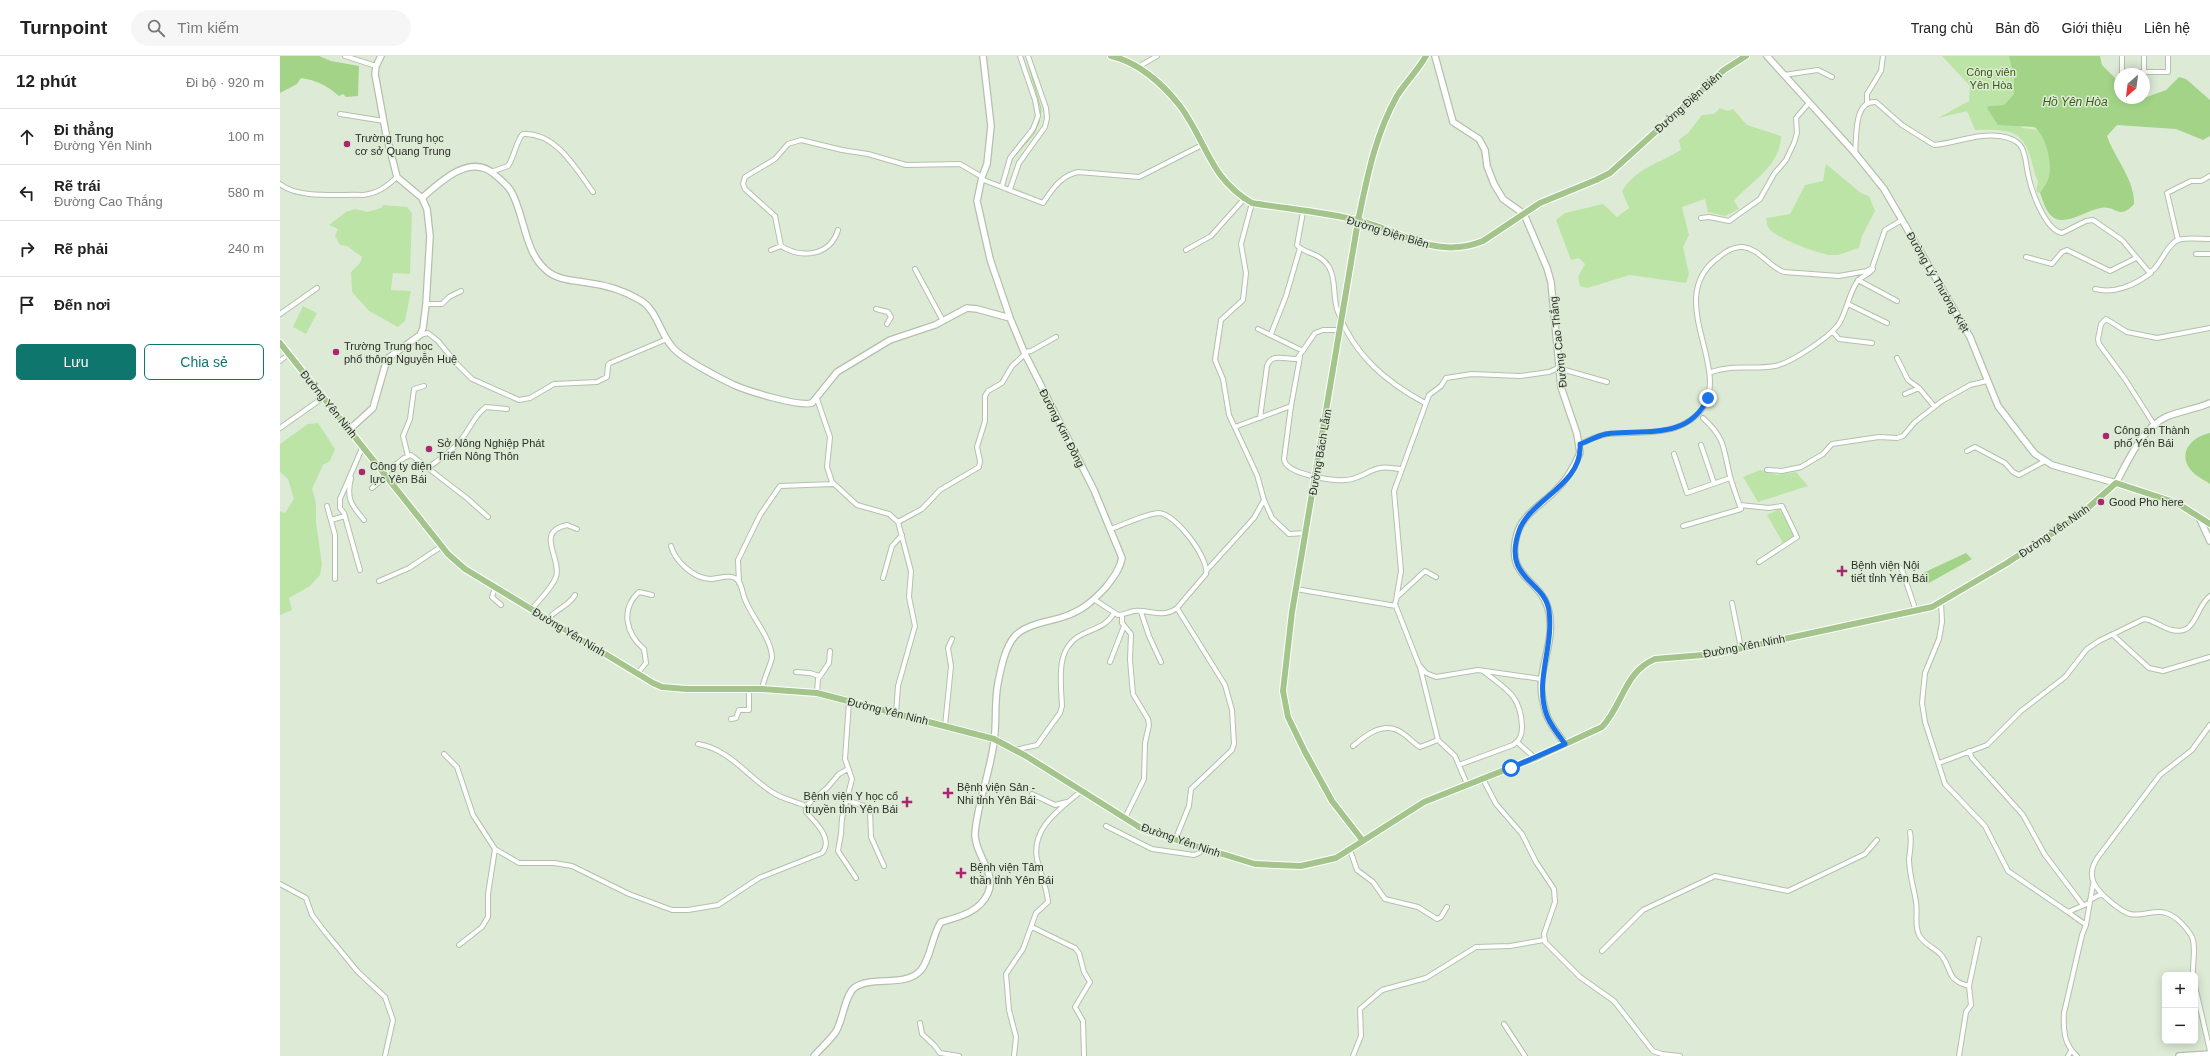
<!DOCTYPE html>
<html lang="vi">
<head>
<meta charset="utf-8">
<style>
	:root { --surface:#fff; --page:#f6f6f6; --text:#222; --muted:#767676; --line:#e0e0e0; --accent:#0f766e }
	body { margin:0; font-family:Arial,sans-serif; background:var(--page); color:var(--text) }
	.controls { position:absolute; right:12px; bottom:12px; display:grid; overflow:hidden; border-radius:6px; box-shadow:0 2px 10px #0003 }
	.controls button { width:36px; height:36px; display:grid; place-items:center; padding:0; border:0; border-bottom:1px solid var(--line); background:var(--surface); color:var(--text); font:20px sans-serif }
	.compass { position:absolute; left:1834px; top:12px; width:36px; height:36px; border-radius:50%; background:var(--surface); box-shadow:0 2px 10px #0003; rotate:208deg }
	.stop { position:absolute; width:12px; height:12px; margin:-9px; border:3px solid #1a73e8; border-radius:50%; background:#fff }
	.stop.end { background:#1a73e8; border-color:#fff; box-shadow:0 1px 4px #0008 }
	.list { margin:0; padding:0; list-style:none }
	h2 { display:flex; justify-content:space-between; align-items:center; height:52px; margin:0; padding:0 16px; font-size:17px }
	h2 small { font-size:13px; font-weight:400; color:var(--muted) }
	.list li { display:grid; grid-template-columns:26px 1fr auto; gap:12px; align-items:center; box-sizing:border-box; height:56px; padding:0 16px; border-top:1px solid var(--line) }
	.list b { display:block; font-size:15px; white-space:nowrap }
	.list p { margin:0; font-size:13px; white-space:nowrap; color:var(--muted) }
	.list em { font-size:13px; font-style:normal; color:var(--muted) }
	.actions { display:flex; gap:8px; padding:12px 16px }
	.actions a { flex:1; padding:9px 0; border:1px solid var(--accent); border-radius:6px; text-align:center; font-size:14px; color:var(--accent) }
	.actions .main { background:var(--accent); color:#fff }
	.icon { flex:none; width:22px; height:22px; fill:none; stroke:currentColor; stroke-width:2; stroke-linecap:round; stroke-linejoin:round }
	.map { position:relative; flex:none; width:1930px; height:1000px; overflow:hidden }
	header { display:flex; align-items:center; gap:24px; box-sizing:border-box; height:56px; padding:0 20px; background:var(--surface); border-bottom:1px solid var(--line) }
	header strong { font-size:19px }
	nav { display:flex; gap:22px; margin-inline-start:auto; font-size:14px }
	.search { width:280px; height:36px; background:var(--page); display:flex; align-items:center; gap:10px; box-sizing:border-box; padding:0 14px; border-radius:22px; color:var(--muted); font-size:15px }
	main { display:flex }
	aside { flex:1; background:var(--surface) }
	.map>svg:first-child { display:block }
	.green { fill:#bde4a7 }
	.water { fill:#a2d386 }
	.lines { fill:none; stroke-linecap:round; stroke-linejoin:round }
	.stream { stroke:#a2d386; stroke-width:1 }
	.street-casing { stroke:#b3c0ac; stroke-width:6 }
	.secondary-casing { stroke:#b3c0ac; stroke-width:8 }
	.primary-casing { stroke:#fff; stroke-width:8 }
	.street { stroke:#fff; stroke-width:4 }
	.secondary { stroke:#fff; stroke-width:5.5 }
	.primary { stroke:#a3c58b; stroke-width:6 }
	.route { stroke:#1a73e8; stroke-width:5 }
	.poi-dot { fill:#aa2670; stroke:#ddebd6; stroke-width:1.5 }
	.labels { text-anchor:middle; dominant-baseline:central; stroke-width:3; stroke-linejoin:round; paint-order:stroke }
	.park-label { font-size:11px; fill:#2f5a08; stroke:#ddebd6 }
	.street-label { font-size:11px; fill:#292e26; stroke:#ddebd6 }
	.poi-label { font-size:11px; fill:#292e26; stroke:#ddebd6; text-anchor:start }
	.water-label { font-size:12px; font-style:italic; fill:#345e10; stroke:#ddebd6 }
</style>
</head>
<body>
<header>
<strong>Turnpoint</strong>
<div class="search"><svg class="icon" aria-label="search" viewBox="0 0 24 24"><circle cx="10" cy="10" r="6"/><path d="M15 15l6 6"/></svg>Tìm kiếm</div>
<nav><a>Trang chủ</a><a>Bản đồ</a><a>Giới thiệu</a><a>Liên hệ</a></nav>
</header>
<main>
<aside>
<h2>12 phút<small>Đi bộ · 920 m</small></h2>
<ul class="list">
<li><svg class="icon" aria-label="ahead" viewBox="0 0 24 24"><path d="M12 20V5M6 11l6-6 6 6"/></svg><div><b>Đi thẳng</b><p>Đường Yên Ninh</p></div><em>100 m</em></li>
<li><svg class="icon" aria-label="left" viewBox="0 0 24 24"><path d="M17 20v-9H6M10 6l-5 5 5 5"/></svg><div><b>Rẽ trái</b><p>Đường Cao Thắng</p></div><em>580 m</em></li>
<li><svg class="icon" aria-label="right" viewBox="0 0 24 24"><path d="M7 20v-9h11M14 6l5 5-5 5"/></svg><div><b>Rẽ phải</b></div><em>240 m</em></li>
<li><svg class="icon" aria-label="arrive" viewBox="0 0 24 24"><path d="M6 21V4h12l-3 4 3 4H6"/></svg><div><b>Đến nơi</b></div></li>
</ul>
<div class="actions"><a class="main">Lưu</a><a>Chia sẻ</a></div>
</aside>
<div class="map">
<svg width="1930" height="1000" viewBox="0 0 1930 1000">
	<rect width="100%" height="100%" fill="#ddebd6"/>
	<!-- green -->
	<path class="green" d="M1662 0H1729L1734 22V38L1724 49 1709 50 1743 72 1759 74C1765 86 1774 106 1770 120 1768 126 1763 132 1760 137L1757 136C1756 132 1757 130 1758 126 1758 123 1755 121 1755 118 1745 76 1738 73 1695 74L1687 55 1658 62 1689 45 1690 30Z
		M1440 52 1447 55 1453 53 1467 69 1501 80C1501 110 1471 125 1454 145L1459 153 1445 160 1428 156 1425 143 1402 151 1409 179 1403 191 1409 218 1406 227 1350 219 1307 232 1300 230 1298 221 1305 208 1299 202 1291 204 1276 164 1285 157 1323 148 1337 161 1349 152 1342 135C1356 112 1380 107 1401 94L1399 84 1408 77 1422 59 1434 58Z
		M1546 108 1581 137 1589 140 1595 155 1582 180 1579 192C1569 194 1563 200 1552 199 1541 199 1497 182 1490 174 1487 171 1487 166 1486 162L1510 158 1525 129 1543 125Z
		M103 149 127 151 132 157 130 218 113 217 111 234 131 235 125 265 118 271 89 255 72 236 71 216 80 207 82 201 67 190 60 189 55 180 58 173 49 169 66 156 75 153 88 156 101 152Z
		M23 250 37 257 26 278 13 271Z
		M38 367 55 393 50 405 43 409 32 433 36 447V466L42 509 40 519 30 530 9 542 12 554 0 559V455L5 457 14 443 8 423 0 416V388L28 368Z
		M1480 414 1497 419 1516 416 1528 430 1478 446 1463 421Z
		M1499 453 1516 480 1503 487 1487 459Z"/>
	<!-- water -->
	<path class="water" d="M0 0H39L51 5 79 10 78 40 66 41 63 38 59 40C48 30 36 24 21 22L17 28 0 37Z
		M1729 0H1820L1822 9 1840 27V42H1864L1886 34 1899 21 1906 23 1930 44V80L1923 84 1896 73 1837 69 1827 80C1835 103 1855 124 1854 148 1839 165 1836 149 1821 152 1808 154 1788 168 1776 163 1766 158 1764 147 1760 137 1763 132 1768 126 1769 120 1773 108 1765 77 1754 71L1718 69 1707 52 1709 50 1724 49 1734 38V22Z
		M1930 377V428C1923 423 1912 418 1908 410 1899 393 1915 380 1930 377Z
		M1686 497 1692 503 1647 528 1643 517Z"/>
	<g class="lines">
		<!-- stream -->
		<path class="stream" d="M729 111 733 102 754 78 759 66 761 53 746 0"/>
		<defs>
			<path id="street" d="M65 0 96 10
				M1842 0V16H1888V0
				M858 11 877 0
				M1864 16V0
				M1504 19 1538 14 1552 21
				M1587 48V38L1601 15 1603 0
				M60 58 104 65
				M1575 97C1577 82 1573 44 1596 46L1622 69 1654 89C1677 87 1697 77 1720 80 1726 81 1736 84 1740 89 1746 96 1746 110 1748 118 1751 134 1765 174 1782 177L1806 165 1813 164 1842 184 1869 216C1878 216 1886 188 1898 184 1907 181 1920 183 1930 183
				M211 116 228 110C234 102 237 82 243 78 276 76 296 113 313 136
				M701 123 763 147C772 134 780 120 798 116L859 121 922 89
				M0 128C18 143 60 138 83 139 98 137 106 131 117 121
				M722 130 730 102 753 73 758 60 755 44 740 0
				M730 133 739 107 765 71 767 62 766 52 748 0
				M972 147 961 188 966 217 963 244 941 264 935 304 943 323 949 359 977 419 984 444 992 462 1009 478 1026 477
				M1023 156 1017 189C1024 198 1040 196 1049 211 1057 225 1052 241 1058 256 1074 299 1106 326 1145 347
				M1421 162 1429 161 1449 165 1480 143 1494 118 1506 104 1514 87 1517 77 1516 62 1529 47
				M558 174C550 200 522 203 501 190L495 160 465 133 463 128 465 121 495 103 508 88 521 84 562 94 588 98 626 109 680 108 702 121
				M1898 184 1887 137 1911 125H1921L1930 120
				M491 194 501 190
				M906 194 931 180 964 143
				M1916 198H1930
				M1746 201 1772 208 1782 196 1787 194 1830 215 1856 202
				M635 213 663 265
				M1578 224 1617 245
				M1815 233C1836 238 1854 229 1871 217
				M146 248H162L169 241 181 235
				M1568 248 1607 267
				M596 253 608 256 611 261 607 268
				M0 258 37 232
				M978 273 1023 295
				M1553 276 1559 283 1592 287
				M991 278 1006 240 1020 192
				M140 279 148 277 158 285 177 308 192 323 239 344 250 342 274 328 317 326 327 321 328 309 330 307 387 283
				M744 296 751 295 776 281
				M1617 302 1628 324 1639 332 1654 350
				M0 305 9 298
				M1431 316C1455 308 1472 314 1495 310 1511 307 1552 280 1560 266 1567 253 1569 238 1577 226 1581 220 1589 219 1593 213
				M1625 338 1639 332
				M537 343 550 381 547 411 552 426 577 449 609 458 618 466 631 515 629 541 635 570 618 630 616 657
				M1011 350 1004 403C1005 418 1052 425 1065 424 1079 424 1088 414 1100 412 1107 410 1115 413 1122 413
				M980 362 987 310C992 296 1006 304 1017 303L1035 277 1043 274H1060
				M1875 370 1845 323 1819 288 1818 283 1821 268 1826 263 1847 276 1877 282 1930 272
				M955 371 1011 350 1020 301
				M0 372 44 341
				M1300 388C1309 384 1318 379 1328 378 1359 375 1393 382 1418 358 1458 317 1380 243 1439 201 1446 195 1454 190 1463 191 1480 193 1489 211 1504 216L1559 220 1587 215 1592 212 1605 174 1622 164
				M1421 389 1434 427
				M1687 395 1695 391 1725 407 1733 416 1739 419 1765 405
				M1394 398 1407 437 1450 422
				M128 400 123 380 130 363 134 333 144 330
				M148 412C158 404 171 396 179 386 190 374 194 359 206 351L227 353
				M1487 414 1502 415 1521 411 1543 398 1552 388 1599 381 1617 382 1623 380 1635 366 1662 345 1690 329 1707 325
				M105 417 124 402 131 399 188 443 208 461
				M71 422C66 442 71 449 84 464
				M92 432 107 420
				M1460 449 1489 452 1502 450 1517 481 1479 506
				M47 450 55 479V523
				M51 464 65 460
				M618 466 642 453 660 434 699 411 700 405 697 391 705 365V340L708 335 722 327 732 310 745 298
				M1403 470 1461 453C1457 442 1453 431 1450 420 1443 392 1446 383 1423 362
				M391 490C395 505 414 523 431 523 438 523 448 518 455 522 461 525 462 534 464 541 471 561 491 581 492 601 492 606 483 624 482 633
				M1610 509 1619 511 1622 514 1636 555
				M80 514 64 457 60 452V443L83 390
				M927 514 974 462 984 444
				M1156 521 1145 515 1117 541 1115 548 1139 609 1146 617 1156 621 1198 614 1261 623
				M603 522 612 490 622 479
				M99 525 129 512 162 490
				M459 527 458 504 480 459 500 430 553 428
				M215 531 212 541 221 549
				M1016 533 1116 550
				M815 544 838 559C844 559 848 556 854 555 869 553 882 563 897 552L926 518C929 502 896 458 879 457 867 457 843 469 831 473
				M1116 544 1121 515 1114 435 1149 339 1161 330 1166 322 1192 318 1240 320 1269 316 1278 312 1327 326
				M1661 546 1662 566 1659 583 1645 617 1642 647 1645 666 1665 728 1705 770 1728 815 1788 856 1809 847
				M1452 547 1461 592
				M252 553C260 543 272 532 276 521 282 502 254 476 287 469L297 473
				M861 556 869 580 881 606
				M842 559V567L851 578 850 604 853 638 868 663 869 669 865 687 864 723 845 762
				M268 563C276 553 289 550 295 539
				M1833 579 1869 612 1883 615 1930 601
				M830 606 844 570
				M1140 611 1158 684
				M516 616 530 617 539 620
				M358 617 366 607 364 593C346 578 340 553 359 536L372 539
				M537 637 538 623 549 607 550 595
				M569 646 565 703 572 723 562 762 561 778 558 795 576 822
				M451 663 456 662 459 654H469V633
				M665 670 671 610 668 592 672 583
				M1237 686 1255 702
				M418 688C449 693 467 720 492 736 502 743 515 745 526 750
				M1073 690C1085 680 1100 667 1117 674 1126 678 1132 686 1140 691L1158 684 1175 700 1187 728
				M735 694 757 689 780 657 782 650C781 624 774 590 805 577 818 571 826 570 834 557
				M1689 695 1692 702 1743 759 1765 799 1803 849
				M164 698 177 711 193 759 215 793 208 838V861L202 871 179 889
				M1659 707 1707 689 1741 655 1785 621 1807 593 1819 585 1864 563C1874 564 1882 572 1892 574 1917 580 1915 551 1930 540
				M1179 709 1233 689C1240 684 1242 679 1242 671 1241 639 1226 633 1203 615
				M1203 723 1216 748 1242 778 1256 806 1274 833 1275 846 1264 878 1265 886 1300 921 1334 945 1373 995 1382 998 1400 1000
				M752 738 775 749 787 746
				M567 744 584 750 590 754 591 781 604 810
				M826 770 872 793 914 799 919 797 922 792
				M1630 776C1632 786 1630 794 1629 803 1629 818 1634 832 1636 846 1638 858 1634 868 1639 879 1644 889 1656 892 1662 900 1673 915 1666 924 1689 930
				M896 782 909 750 911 733 952 694 954 688 952 654 945 629 897 552
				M215 793 239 807H274L292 810 349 838 392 854H408L438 849 479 822 542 797C554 783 535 766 526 756V750L547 732 559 718 568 713
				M1070 794 1077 814 1093 826 1105 843 1138 851 1157 863 1161 861 1167 851
				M0 828 26 842 32 859 45 876 78 916 105 941 113 964 105 1000
				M1810 844 1821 838
				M1788 856 1806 869
				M752 871 795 892 799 897 804 916 810 926 795 951 803 965 804 1000
				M1322 895 1363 854 1435 820 1508 835 1585 798 1597 784
				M1913 919C1912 908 1917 889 1911 879 1906 871 1896 860 1886 857 1874 853 1862 861 1850 858 1843 856 1837 851 1832 847 1816 834 1804 821 1818 801L1880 719 1912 694 1930 669
				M1915 930 1930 995
				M640 967 642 978 654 989 660 997 679 1000
				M1224 968 1245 1000
				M734 1000 736 981 729 954 726 918 743 893 756 857 768 846C767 831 760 817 757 803 751 772 780 753 800 736
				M1073 1000 1081 980 1080 953 1102 934 1146 922 1196 891 1230 890 1264 884
				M1679 1000 1686 956 1691 949 1689 930 1699 883
				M1788 1000 1791 995
				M1797 1000C1784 989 1783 973 1784 957L1802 879 1806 869 1813 828"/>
			<path id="secondary" d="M1155 0 1173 66 1199 83 1205 94 1207 110 1214 128 1223 143 1244 158 1267 212 1271 226 1281 331 1297 378 1300 397C1294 411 1286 425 1275 435 1263 447 1244 458 1238 475 1223 522 1259 521 1268 552 1275 575 1265 599 1262 621 1260 631 1263 647 1266 657 1269 668 1279 679 1285 688
				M1487 0 1575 97 1604 133 1690 281 1718 350 1744 384 1755 398 1772 409 1836 427C1848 405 1862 372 1886 361 1900 355 1916 353 1930 347
				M142 142C160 126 190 97 214 118 220 123 227 129 231 135 245 160 244 195 266 214 278 225 295 224 309 227 325 229 344 235 358 243 378 253 379 278 394 293 405 304 439 322 454 329 468 335 519 351 532 347L557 316 610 284 655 269 687 252 697 253 730 262
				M70 373 93 352 107 303 140 279 143 272 146 248 150 180 147 153 142 142 117 121 106 78 95 18 96 10 101 0
				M1919 461 1930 485
				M534 1000C540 993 549 985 555 977 563 966 564 941 574 932 591 919 626 932 641 914 651 902 652 879 661 866 679 861 700 856 708 837 717 817 695 799 695 779 696 751 711 714 714 685 717 665 714 647 718 627 721 612 725 591 735 580 746 568 768 566 783 561 802 555 813 545 826 531 833 522 840 513 842 502L814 434 745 298 730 262 710 203 697 145 702 121 707 108 711 70 703 0
				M1899 1000 1930 998"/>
			<path id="primary" d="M831 0C858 6 883 28 900 50 927 86 929 122 972 147 1008 153 1045 156 1080 165 1123 176 1156 204 1203 185L1260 147 1316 124 1330 117 1444 14 1466 0
				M0 287 168 498 185 513 373 627 382 631 406 633H482L537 637 714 683 746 700 864 774 975 808 1021 810 1056 802 1144 746 1255 702 1322 671C1343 649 1344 616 1375 603L1435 598 1652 551 1727 507 1800 459 1836 427 1897 447 1930 468
				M1083 785 1052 745 1025 696 1008 661 1003 635 1012 556 1078 165C1087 122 1095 79 1117 40 1126 26 1138 14 1146 0"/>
		</defs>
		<!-- street casing -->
		<use href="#street" class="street-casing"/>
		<!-- secondary casing -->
		<use href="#secondary" class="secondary-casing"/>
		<!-- primary casing -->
		<use href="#primary" class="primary-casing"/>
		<!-- street -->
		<use href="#street" class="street"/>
		<!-- secondary -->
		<use href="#secondary" class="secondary"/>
		<!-- primary -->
		<use href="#primary" class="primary"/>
	</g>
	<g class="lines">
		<!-- route -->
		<path class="route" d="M1231 712 1285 688C1279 679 1269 668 1266 657 1255 623 1274 590 1269 555 1265 524 1222 524 1239 475 1249 444 1303 429 1300 388 1308 385 1317 380 1326 378 1364 373 1408 385 1428 342"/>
	</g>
	<!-- markers -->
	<g class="poi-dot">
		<circle cx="67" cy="88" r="4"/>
		<circle cx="56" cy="296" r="4"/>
		<circle cx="1826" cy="380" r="4"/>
		<circle cx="149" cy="393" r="4"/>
		<circle cx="82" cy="416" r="4"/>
		<circle cx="1821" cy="446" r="4"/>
		<path d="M1560 509h4v4h4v4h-4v4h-4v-4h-4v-4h4z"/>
		<path d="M666 731h4v4h4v4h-4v4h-4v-4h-4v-4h4z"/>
		<path d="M625 740h4v4h4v4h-4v4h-4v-4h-4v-4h4z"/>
		<path d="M679 811h4v4h4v4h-4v4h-4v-4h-4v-4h4z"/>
	</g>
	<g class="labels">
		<!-- park labels -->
		<g class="park-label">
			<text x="1711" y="16">Công viên<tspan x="1711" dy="13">Yên Hòa</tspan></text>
		</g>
		<!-- street labels -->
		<g class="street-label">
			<text transform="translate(1408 46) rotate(-42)">Đường Điện Biên</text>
			<text transform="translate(1108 176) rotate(17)">Đường Điện Biên</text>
			<text transform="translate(1658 226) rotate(60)">Đường Lý Thường Kiệt</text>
			<text transform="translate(1278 286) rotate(-96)">Đường Cao Thắng</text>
			<text transform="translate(49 348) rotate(51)">Đường Yên Ninh</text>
			<text transform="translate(782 372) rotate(63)">Đường Kim Đồng</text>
			<text transform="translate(1040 396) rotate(-80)">Đường Bách Lẫm</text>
			<text transform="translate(1774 475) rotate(-35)">Đường Yên Ninh</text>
			<text transform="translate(289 576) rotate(31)">Đường Yên Ninh</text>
			<text transform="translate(1464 590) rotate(-11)">Đường Yên Ninh</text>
			<text transform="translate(608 655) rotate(14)">Đường Yên Ninh</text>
			<text transform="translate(901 784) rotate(19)">Đường Yên Ninh</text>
		</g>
		<!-- poi labels -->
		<g class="poi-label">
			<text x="75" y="82">Trường Trung học<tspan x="75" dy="13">cơ sở Quang Trung</tspan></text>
			<text x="64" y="290">Trường Trung học<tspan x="64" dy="13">phổ thông Nguyễn Huệ</tspan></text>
			<text x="1834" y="374">Công an Thành<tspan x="1834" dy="13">phố Yên Bái</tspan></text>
			<text x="157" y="387">Sở Nông Nghiệp Phát<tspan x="157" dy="13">Triển Nông Thôn</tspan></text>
			<text x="90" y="410">Công ty điện<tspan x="90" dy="13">lực Yên Bái</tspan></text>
			<text x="1829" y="446">Good Pho here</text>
			<text x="1571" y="509">Bệnh viện Nội<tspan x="1571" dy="13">tiết tỉnh Yên Bái</tspan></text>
			<text x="677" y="731">Bệnh viện Sản -<tspan x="677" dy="13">Nhi tỉnh Yên Bái</tspan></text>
			<text x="618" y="740" text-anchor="end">Bệnh viện Y học cổ<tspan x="618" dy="13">truyền tỉnh Yên Bái</tspan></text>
			<text x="690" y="811">Bệnh viện Tâm<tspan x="690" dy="13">thần tỉnh Yên Bái</tspan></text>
		</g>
		<!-- water labels -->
		<g class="water-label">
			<text x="1795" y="46">Hồ Yên Hòa</text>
		</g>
	</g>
</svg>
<div class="controls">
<button>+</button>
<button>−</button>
</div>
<svg class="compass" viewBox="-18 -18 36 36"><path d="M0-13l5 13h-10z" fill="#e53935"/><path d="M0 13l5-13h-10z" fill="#767676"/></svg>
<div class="stop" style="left:1231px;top:712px"></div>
<div class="stop end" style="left:1428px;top:342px"></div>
</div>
</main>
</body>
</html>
